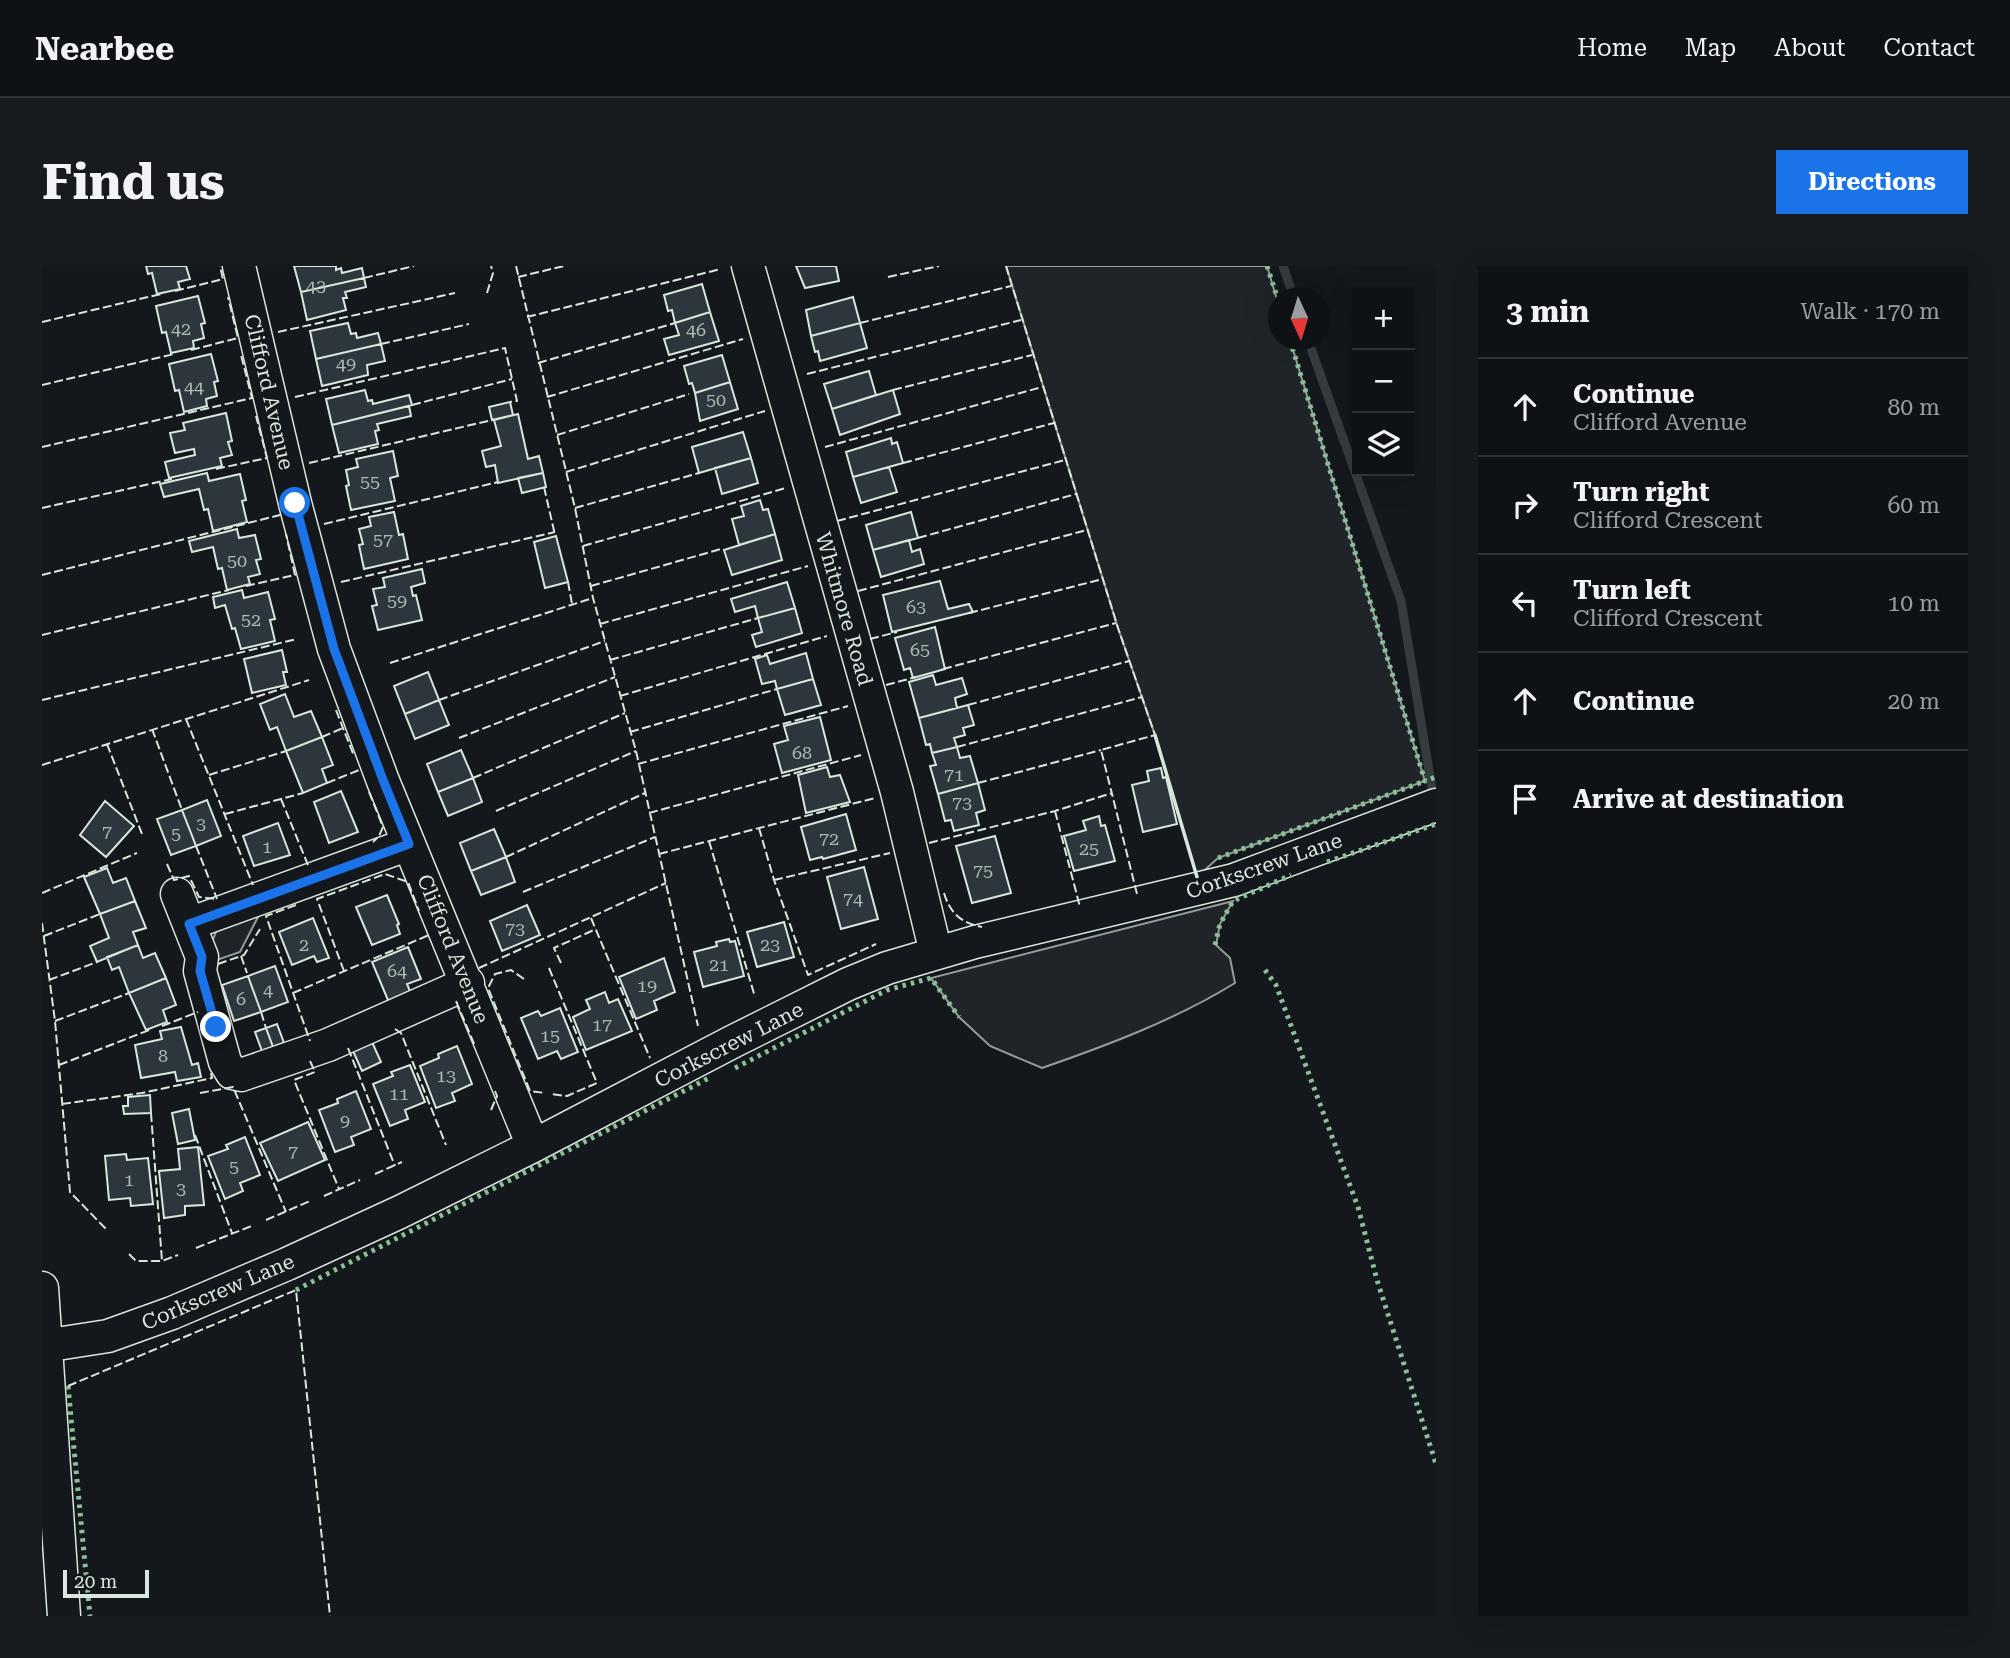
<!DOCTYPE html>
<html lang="en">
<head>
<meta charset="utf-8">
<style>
	:root { --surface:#0f1215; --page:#181b1e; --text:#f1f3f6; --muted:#9b9ea0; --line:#2f3234; --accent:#1a73e8 }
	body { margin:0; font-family:"Roboto Serif",serif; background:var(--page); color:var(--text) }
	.controls { position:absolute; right:21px; top:21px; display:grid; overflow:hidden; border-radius:0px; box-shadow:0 7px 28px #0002 }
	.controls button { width:63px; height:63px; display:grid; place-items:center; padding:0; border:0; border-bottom:2px solid var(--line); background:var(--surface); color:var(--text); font:35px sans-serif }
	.compass { position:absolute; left:1226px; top:21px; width:63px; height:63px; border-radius:50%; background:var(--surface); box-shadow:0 7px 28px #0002; rotate:176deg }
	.scale { position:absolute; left:21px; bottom:18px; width:86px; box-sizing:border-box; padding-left:7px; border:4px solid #d8e6dc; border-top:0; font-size:19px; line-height:24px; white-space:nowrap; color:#d8e6dc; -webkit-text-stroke:5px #14181c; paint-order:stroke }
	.stop { position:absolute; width:21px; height:21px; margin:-16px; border:5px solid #1a73e8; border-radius:50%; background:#fff }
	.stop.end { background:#1a73e8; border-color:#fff; box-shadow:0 2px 7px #0008 }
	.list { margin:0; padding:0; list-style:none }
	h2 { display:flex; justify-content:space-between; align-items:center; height:91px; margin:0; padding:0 28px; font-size:30px }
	h2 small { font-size:23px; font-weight:400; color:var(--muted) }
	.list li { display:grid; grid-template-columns:46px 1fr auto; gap:21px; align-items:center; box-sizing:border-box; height:98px; padding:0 28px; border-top:2px solid var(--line) }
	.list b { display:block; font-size:26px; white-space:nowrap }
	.list p { margin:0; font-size:23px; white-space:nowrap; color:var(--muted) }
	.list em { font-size:23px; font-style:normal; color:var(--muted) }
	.icon { flex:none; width:38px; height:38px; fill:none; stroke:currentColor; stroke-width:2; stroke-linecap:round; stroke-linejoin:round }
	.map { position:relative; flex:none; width:1394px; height:1350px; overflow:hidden; border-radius:0px }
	header { display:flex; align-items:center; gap:42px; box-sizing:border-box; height:98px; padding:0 35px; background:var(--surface); border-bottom:2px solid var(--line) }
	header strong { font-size:33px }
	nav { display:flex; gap:38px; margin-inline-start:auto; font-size:24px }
	.intro { display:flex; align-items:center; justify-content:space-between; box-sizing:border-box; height:168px; padding:0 42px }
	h1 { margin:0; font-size:49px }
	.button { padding:18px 32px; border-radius:0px; background:var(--accent); color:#fff; font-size:24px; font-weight:700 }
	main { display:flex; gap:42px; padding:0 42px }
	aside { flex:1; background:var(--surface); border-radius:0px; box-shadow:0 7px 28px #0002 }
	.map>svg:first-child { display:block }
	.green { fill:#202428; stroke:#939e99; stroke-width:2 }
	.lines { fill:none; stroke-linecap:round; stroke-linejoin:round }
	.stream { stroke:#363b3e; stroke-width:9 }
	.building { fill:#2c363c; stroke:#d8e6dc; stroke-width:2 }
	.minor-casing { stroke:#d8e6dc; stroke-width:35 }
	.minor { stroke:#14181c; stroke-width:32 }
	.hedge { stroke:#8ac095; stroke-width:5; stroke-dasharray:3.5 5; stroke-linecap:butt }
	.fence { stroke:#d8e6dc; stroke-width:2; stroke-dasharray:9 3.5; stroke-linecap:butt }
	.wall { stroke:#d8e6dc; stroke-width:3.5 }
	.route { stroke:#1a73e8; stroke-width:9 }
	.labels { text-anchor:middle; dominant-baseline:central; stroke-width:5; stroke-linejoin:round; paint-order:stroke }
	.number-label { font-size:18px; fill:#adbab4 }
	.street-label { font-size:21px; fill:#d8e6dc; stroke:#14181c }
</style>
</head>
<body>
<header>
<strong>Nearbee</strong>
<nav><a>Home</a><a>Map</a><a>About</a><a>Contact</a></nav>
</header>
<div class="intro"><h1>Find us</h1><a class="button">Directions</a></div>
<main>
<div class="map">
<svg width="1394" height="1350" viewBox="0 0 1394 1350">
	<rect width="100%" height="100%" fill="#14181c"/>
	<!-- green -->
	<path class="green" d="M964 0H1225L1236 37 1237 74H1248L1383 515 1176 592 1155 611 1113 469 1076 362Z
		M1191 635 1178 658 1174 679 1188 692 1193 717C1133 754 1066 779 1000 802L948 780 917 751 889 712Z
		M218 647 198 686 172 695 169 679 175 663Z"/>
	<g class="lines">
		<!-- stream -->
		<path class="stream" d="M1241 0 1252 32
			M1266 74 1359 335 1391 529"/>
	</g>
	<!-- building -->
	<path class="building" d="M104 0H144L148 13 136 16 138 23 115 28 110 7 106 8Z
		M252 0H294V4L299 2 300 7 320 2 322 12 259 26Z
		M754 0H794L797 15 763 22Z
		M322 12 324 21 303 26 305 32H301L304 44 265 54 259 26Z
		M660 18 668 46 633 57 630 44 626 45 622 29Z
		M156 30 163 57 159 58 162 72 151 75 152 82 129 87 124 66 120 67 114 40Z
		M811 31 818 57 769 70 764 44Z
		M668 46 677 75 627 89 622 73 637 69 633 57Z
		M306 57 309 68 314 67 315 72 336 67 339 78 274 93 268 65Z
		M818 57 825 82 778 95 776 85 773 86 769 70Z
		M339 78 343 95 325 99 326 109 280 120 274 93Z
		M169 88 176 115 172 116 175 130 164 133 165 140 142 146 137 124 133 125 127 98Z
		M680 89 688 116 653 127 650 117 647 118 642 100Z
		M827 105 834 129 790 143 782 118Z
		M688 116 696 143 658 155 653 127Z
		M323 124 326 135 330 134 331 138 367 129 370 139 290 159 284 133Z
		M851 124 858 148 798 169 790 143Z
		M468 136 471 149 450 154 447 141Z
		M367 140 369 150 335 158 337 164 333 165 336 178 297 187 290 159Z
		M184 147 190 175 186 176 190 189 178 192 180 200 127 212 123 196 153 189 152 183 133 187 128 167 143 164 141 157Z
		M476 148 486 193 497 190 501 207 456 217 453 199 444 201 440 185 459 180 452 154Z
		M701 166 709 192 657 207 650 181Z
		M849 172 850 178 855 176 861 197 811 211 804 186Z
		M351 185 356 210 348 212 353 235 309 244 304 220 307 219 304 204 316 201 314 193Z
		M709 192 716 217 680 228 673 202Z
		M847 201 855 226 819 237 811 211Z
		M165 207 167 215 198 208 204 234 200 235 205 256 171 265 166 243 162 244 157 223 122 231 118 218Z
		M501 207 504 221 480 227 476 212Z
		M718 234 721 244 726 243 733 268 697 279 690 253 702 250 699 240Z
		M352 246 357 269 361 268 366 293 322 303 317 279 321 278 317 263 329 260 327 251Z
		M869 246 876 272 831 284 824 259Z
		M195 263 197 272 213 269 219 293 214 294 218 308 206 311 208 318 185 324 180 302 176 303 171 281 150 286 147 275Z
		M733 268 740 294 690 309 682 284Z
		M514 270 526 316 503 322 492 276Z
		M867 274 870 286 878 283 882 298 839 311 831 284Z
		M380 303 383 317 369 321 371 330 374 329 380 354 336 364 330 340 335 339 331 323 343 321 341 312Z
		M898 315 906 343 927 338 931 346 850 366 841 329Z
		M745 316 753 342 716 352 713 340 693 346 689 333Z
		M200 324 202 332 226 326 233 353 228 354 233 375 199 383 193 362 190 363 183 339 173 342 171 331Z
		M753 342 760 367 714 381 710 369 720 366 716 352Z
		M893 361 903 403 871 412 868 402 862 404 853 372Z
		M240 384 245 406H241L244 419 210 427 202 393Z
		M764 387 771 413 735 423 733 415 720 418 713 393 725 389 728 398Z
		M386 406 397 434 363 448 352 420Z
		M891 409 894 419 920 412 925 428 913 432 915 442 877 452 867 416Z
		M771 413 779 439 743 449 735 423Z
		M243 428 252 451 269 445 280 471 244 485 235 461 228 464 218 438Z
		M397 434 407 459 373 473 363 448Z
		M926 439 932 459 921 462 923 469 912 472 915 481 890 487 888 478 884 479 877 452Z
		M778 451 789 494 740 507 732 478 746 474 742 460Z
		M280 471 291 499 280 503 285 517 261 527 244 485Z
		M915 481 918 492 928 490 936 517 896 528 888 500 894 499 890 487Z
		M419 484 431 512 396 526 385 498Z
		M785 501 788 511 798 509 808 536 764 547 756 509Z
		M1119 502 1121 512 1124 511 1135 558 1101 566 1090 519 1107 515 1105 505Z
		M431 512 440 536 406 550 396 526Z
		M936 517 943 544 934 547 937 559 912 565 909 554 903 555 896 528Z
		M299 525 316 566 287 577 272 536Z
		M165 534 179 570 154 580 140 544Z
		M63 535 92 560 64 591 38 569Z
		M140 544 154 580 129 589 115 553Z
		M804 548 814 584 781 593 780 591 768 594 759 561Z
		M1057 550 1059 560 1063 559 1073 595 1032 605 1022 570 1044 564 1041 555Z
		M236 557 248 589 212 600 201 570Z
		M452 563 464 591 429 605 418 577Z
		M953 570 969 627 930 637 914 580Z
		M464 591 473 616 439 629 429 605Z
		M822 601 836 653 799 663 785 611Z
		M65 602 71 617 84 612 93 635 58 648 42 611Z
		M345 629 357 658 355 659 358 668 330 679 314 641Z
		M93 635 104 662 91 666 96 679 55 696 48 680 67 672 58 648Z
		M485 639 498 669 460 685 448 655Z
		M271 652 287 692 275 696 272 690 250 699 237 666Z
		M742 656 752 691 715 701 705 666Z
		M687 673 688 676 693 675 702 710 661 721 652 686 675 680 674 676Z
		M96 679 101 692 113 687 124 712 87 727 77 701 70 704 65 691Z
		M366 681 379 713 365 718 370 730 348 739 330 696Z
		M622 692 633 726 612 735 615 744 594 753 577 711Z
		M233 700 246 736 219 746 206 710Z
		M206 710 219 746 192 755 180 719Z
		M124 712 134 739 121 744 125 756 104 764 87 727Z
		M563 726 567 737 576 733 590 765 544 784 531 751 548 743 544 734Z
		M518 742 536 786 519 793 515 785 496 793 479 752 496 745 499 750Z
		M235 758 242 777 231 781 224 762Z
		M139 761 150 799 156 797 159 811 135 815 133 806 99 812 93 779 120 773 118 765Z
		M224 762 231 781 220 785 213 766Z
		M330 776 339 796 320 805 311 785Z
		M415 780 430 818 410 827 413 835 394 842 378 800 397 792 396 788Z
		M368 799 383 836 363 844 366 853 348 860 331 818 351 810 349 806Z
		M314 825 329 863 309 871 312 879 293 886 277 844 296 837 295 833Z
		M108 829 109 847 82 848 81 840H86V831Z
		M147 843 153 874 136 878 130 847Z
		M266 856 283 894 236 915 218 877Z
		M203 871 218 909 198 917 201 925 183 933 166 890 186 883 184 879Z
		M156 881 162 939 143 940V949L122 952 117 905 138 903 136 883Z
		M84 888 85 894 106 892 111 938 89 940 88 932 67 934 63 890Z"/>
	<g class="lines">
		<defs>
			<path id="minor" d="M197 0 253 237 292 383 341 515 491 880
				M706 0 855 526 894 687
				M135 628 160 691 158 705 183 796 190 807 199 809 286 779 426 717
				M147 658 367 578
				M0 1022 22 1350
				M3 1077H21L66 1070 130 1047 245 998 358 946 491 880 690 776 806 718 845 702 933 676 1192 614 1394 539"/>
		</defs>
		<!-- minor casing -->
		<use href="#minor" class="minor-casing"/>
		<!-- minor -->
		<use href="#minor" class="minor"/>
		<!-- hedge -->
		<path class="hedge" d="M1225 0 1237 37
			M1248 74 1383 515 1394 511
			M1176 592 1383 515
			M1285 596 1394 558
			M1173 679 1178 658 1191 635 1249 609
			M1223 704 1234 719 1316 941 1335 1014 1394 1198
			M693 802 845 724 889 712 917 751
			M254 1024 667 812
			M26 1120 48 1350"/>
		<!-- fence -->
		<path class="fence" d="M474 0 533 242 551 332 594 485 656 760
			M964 0 1076 362 1113 469 1059 484 1095 628
			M476 11 522 0
			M846 11 897 0
			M322 12 372 0
			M133 25 181 13 178 0
			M445 27 451 7 449 0
			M485 51 679 3
			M0 56 119 28
			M818 57 969 20
			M236 66 413 27
			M339 78 427 58
			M149 84 196 72 186 31
			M496 97 633 57
			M765 108 979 54
			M0 119 132 88
			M851 124 990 89
			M253 131 463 82 475 135 468 136
			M505 131 701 73
			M370 139 470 113
			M515 169 647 128
			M0 181 210 132 199 89
			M783 181 1000 121
			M267 197 450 154
			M861 197 1012 157
			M174 203 225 192 214 150
			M524 206 723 145
			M502 221 513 269
			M0 242 130 213
			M533 242 657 207
			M795 255 1023 194
			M282 258 456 216
			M876 272 1034 228
			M541 280 744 222
			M0 309 242 248
			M299 316 513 266
			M526 316 530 338
			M204 320 253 309 244 268
			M549 320 679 283
			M816 325 1045 264
			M927 347 1061 313
			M558 358 766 300
			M0 369 187 324
			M828 373 855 366
			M568 394 716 352
			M348 397 551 332
			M901 403 1074 357
			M844 419 874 411
			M578 430 785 370
			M0 434 255 373
			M397 434 563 375
			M926 439 1087 395
			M294 444 312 490
			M144 453 211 619
			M110 463 140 544
			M588 466 735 423
			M280 471 301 462
			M417 472 573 411
			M65 478 100 568
			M915 481 1100 431
			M596 498 806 440
			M0 499 267 414
			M167 509 244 485
			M431 512 583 447
			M285 517 317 504
			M936 517 1059 484
			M327 526 341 561 337 570 331 576
			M239 533 266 599
			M454 545 594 485
			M1013 545 1038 641
			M607 547 819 489
			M183 548 261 527
			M717 562 732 614 766 709 834 678
			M667 575 713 731
			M887 577 1013 545 1070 527
			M154 580 175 633
			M617 588 833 532
			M464 591 603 527
			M125 598 132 614 147 610 157 631 175 633
			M732 614 848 587
			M481 626 613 571
			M0 627 95 587
			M902 627C908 647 919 657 940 661
			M254 639 224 650 268 775
			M549 652 608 792
			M0 657 13 755 28 926 64 963
			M2 670 58 648
			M199 690 205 707
			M519 697 512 682 554 663
			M176 698 202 689 218 663
			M437 702 624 617
			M507 702 555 817 525 830 508 828
			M302 705 275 633 343 608 366 616 377 645
			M482 713 469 704 453 708 446 722 488 825 503 827
			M7 714 55 696
			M251 727 387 669
			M414 735 433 780
			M219 746 224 762
			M13 755 87 727
			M120 760 156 746
			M353 763 359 767 404 879
			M306 782 353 900
			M268 795 273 806 252 814 297 923
			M17 799 110 763
			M158 827 191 821 244 946
			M20 838 100 827 170 812 169 807
			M449 844 455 830 453 825
			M109 847 120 995
			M153 869 190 967
			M333 908 360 896
			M282 930 318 914
			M224 954 268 935
			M154 982 212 959
			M87 988 94 995H120L136 989
			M26 1120 254 1024 288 1350"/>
		<!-- wall -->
		<path class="wall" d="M1113 469 1155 611"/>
	</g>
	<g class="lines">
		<!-- route -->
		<path class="route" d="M174 761 158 705 160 691 147 658 367 578 341 514 292 383 253 237"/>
	</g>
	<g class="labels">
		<!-- number labels -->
		<g class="number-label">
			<text x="274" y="19">43</text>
			<text x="139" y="62">42</text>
			<text x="654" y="63">46</text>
			<text x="304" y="97">49</text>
			<text x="152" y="120">44</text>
			<text x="674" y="133">50</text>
			<text x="328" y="215">55</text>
			<text x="341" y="273">57</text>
			<text x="195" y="294">50</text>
			<text x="355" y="334">59</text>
			<text x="874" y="340">63</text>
			<text x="209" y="353">52</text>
			<text x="878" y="383">65</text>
			<text x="760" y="486">68</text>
			<text x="912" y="508">71</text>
			<text x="920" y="536">73</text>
			<text x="159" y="557">3</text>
			<text x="65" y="565">7</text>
			<text x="134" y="567">5</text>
			<text x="787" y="572">72</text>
			<text x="225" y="580">1</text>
			<text x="1047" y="582">25</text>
			<text x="941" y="604">75</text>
			<text x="811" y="632">74</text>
			<text x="473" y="662">73</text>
			<text x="262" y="678">2</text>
			<text x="728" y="678">23</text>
			<text x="677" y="698">21</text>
			<text x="355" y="704">64</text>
			<text x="605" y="719">19</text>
			<text x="226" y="723">4</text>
			<text x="199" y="732">6</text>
			<text x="560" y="758">17</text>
			<text x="508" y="769">15</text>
			<text x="121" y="789">8</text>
			<text x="404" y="809">13</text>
			<text x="357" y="827">11</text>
			<text x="303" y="854">9</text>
			<text x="251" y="885">7</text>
			<text x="192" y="900">5</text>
			<text x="87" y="913">1</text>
			<text x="139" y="922">3</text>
		</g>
		<!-- street labels -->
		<g class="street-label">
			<text transform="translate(227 126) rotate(77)">Clifford Avenue</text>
			<text transform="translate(802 343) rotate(74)">Whitmore Road</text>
			<text transform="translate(1222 600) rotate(-19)">Corkscrew Lane</text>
			<text transform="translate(411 683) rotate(68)">Clifford Avenue</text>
			<text transform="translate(687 779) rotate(-27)">Corkscrew Lane</text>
			<text transform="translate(176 1026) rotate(-23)">Corkscrew Lane</text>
		</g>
	</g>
</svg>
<div class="controls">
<button>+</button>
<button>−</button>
<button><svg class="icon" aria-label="layers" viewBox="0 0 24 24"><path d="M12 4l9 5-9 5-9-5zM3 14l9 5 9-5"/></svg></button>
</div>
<svg class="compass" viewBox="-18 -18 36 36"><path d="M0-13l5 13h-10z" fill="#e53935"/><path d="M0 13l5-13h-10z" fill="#9b9ea0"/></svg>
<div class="scale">20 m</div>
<div class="stop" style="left:253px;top:237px"></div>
<div class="stop end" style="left:174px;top:761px"></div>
</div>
<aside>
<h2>3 min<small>Walk · 170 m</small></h2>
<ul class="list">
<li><svg class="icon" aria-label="ahead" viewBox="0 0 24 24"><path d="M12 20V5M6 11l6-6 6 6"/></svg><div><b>Continue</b><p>Clifford Avenue</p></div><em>80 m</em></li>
<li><svg class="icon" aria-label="right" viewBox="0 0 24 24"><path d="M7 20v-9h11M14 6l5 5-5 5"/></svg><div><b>Turn right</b><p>Clifford Crescent</p></div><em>60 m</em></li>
<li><svg class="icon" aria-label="left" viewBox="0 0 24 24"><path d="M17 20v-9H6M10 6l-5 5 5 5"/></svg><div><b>Turn left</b><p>Clifford Crescent</p></div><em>10 m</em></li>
<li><svg class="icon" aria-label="ahead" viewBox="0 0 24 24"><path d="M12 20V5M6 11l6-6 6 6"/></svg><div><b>Continue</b></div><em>20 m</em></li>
<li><svg class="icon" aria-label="arrive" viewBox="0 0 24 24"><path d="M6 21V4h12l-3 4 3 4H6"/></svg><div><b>Arrive at destination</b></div></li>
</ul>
</aside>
</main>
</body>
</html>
